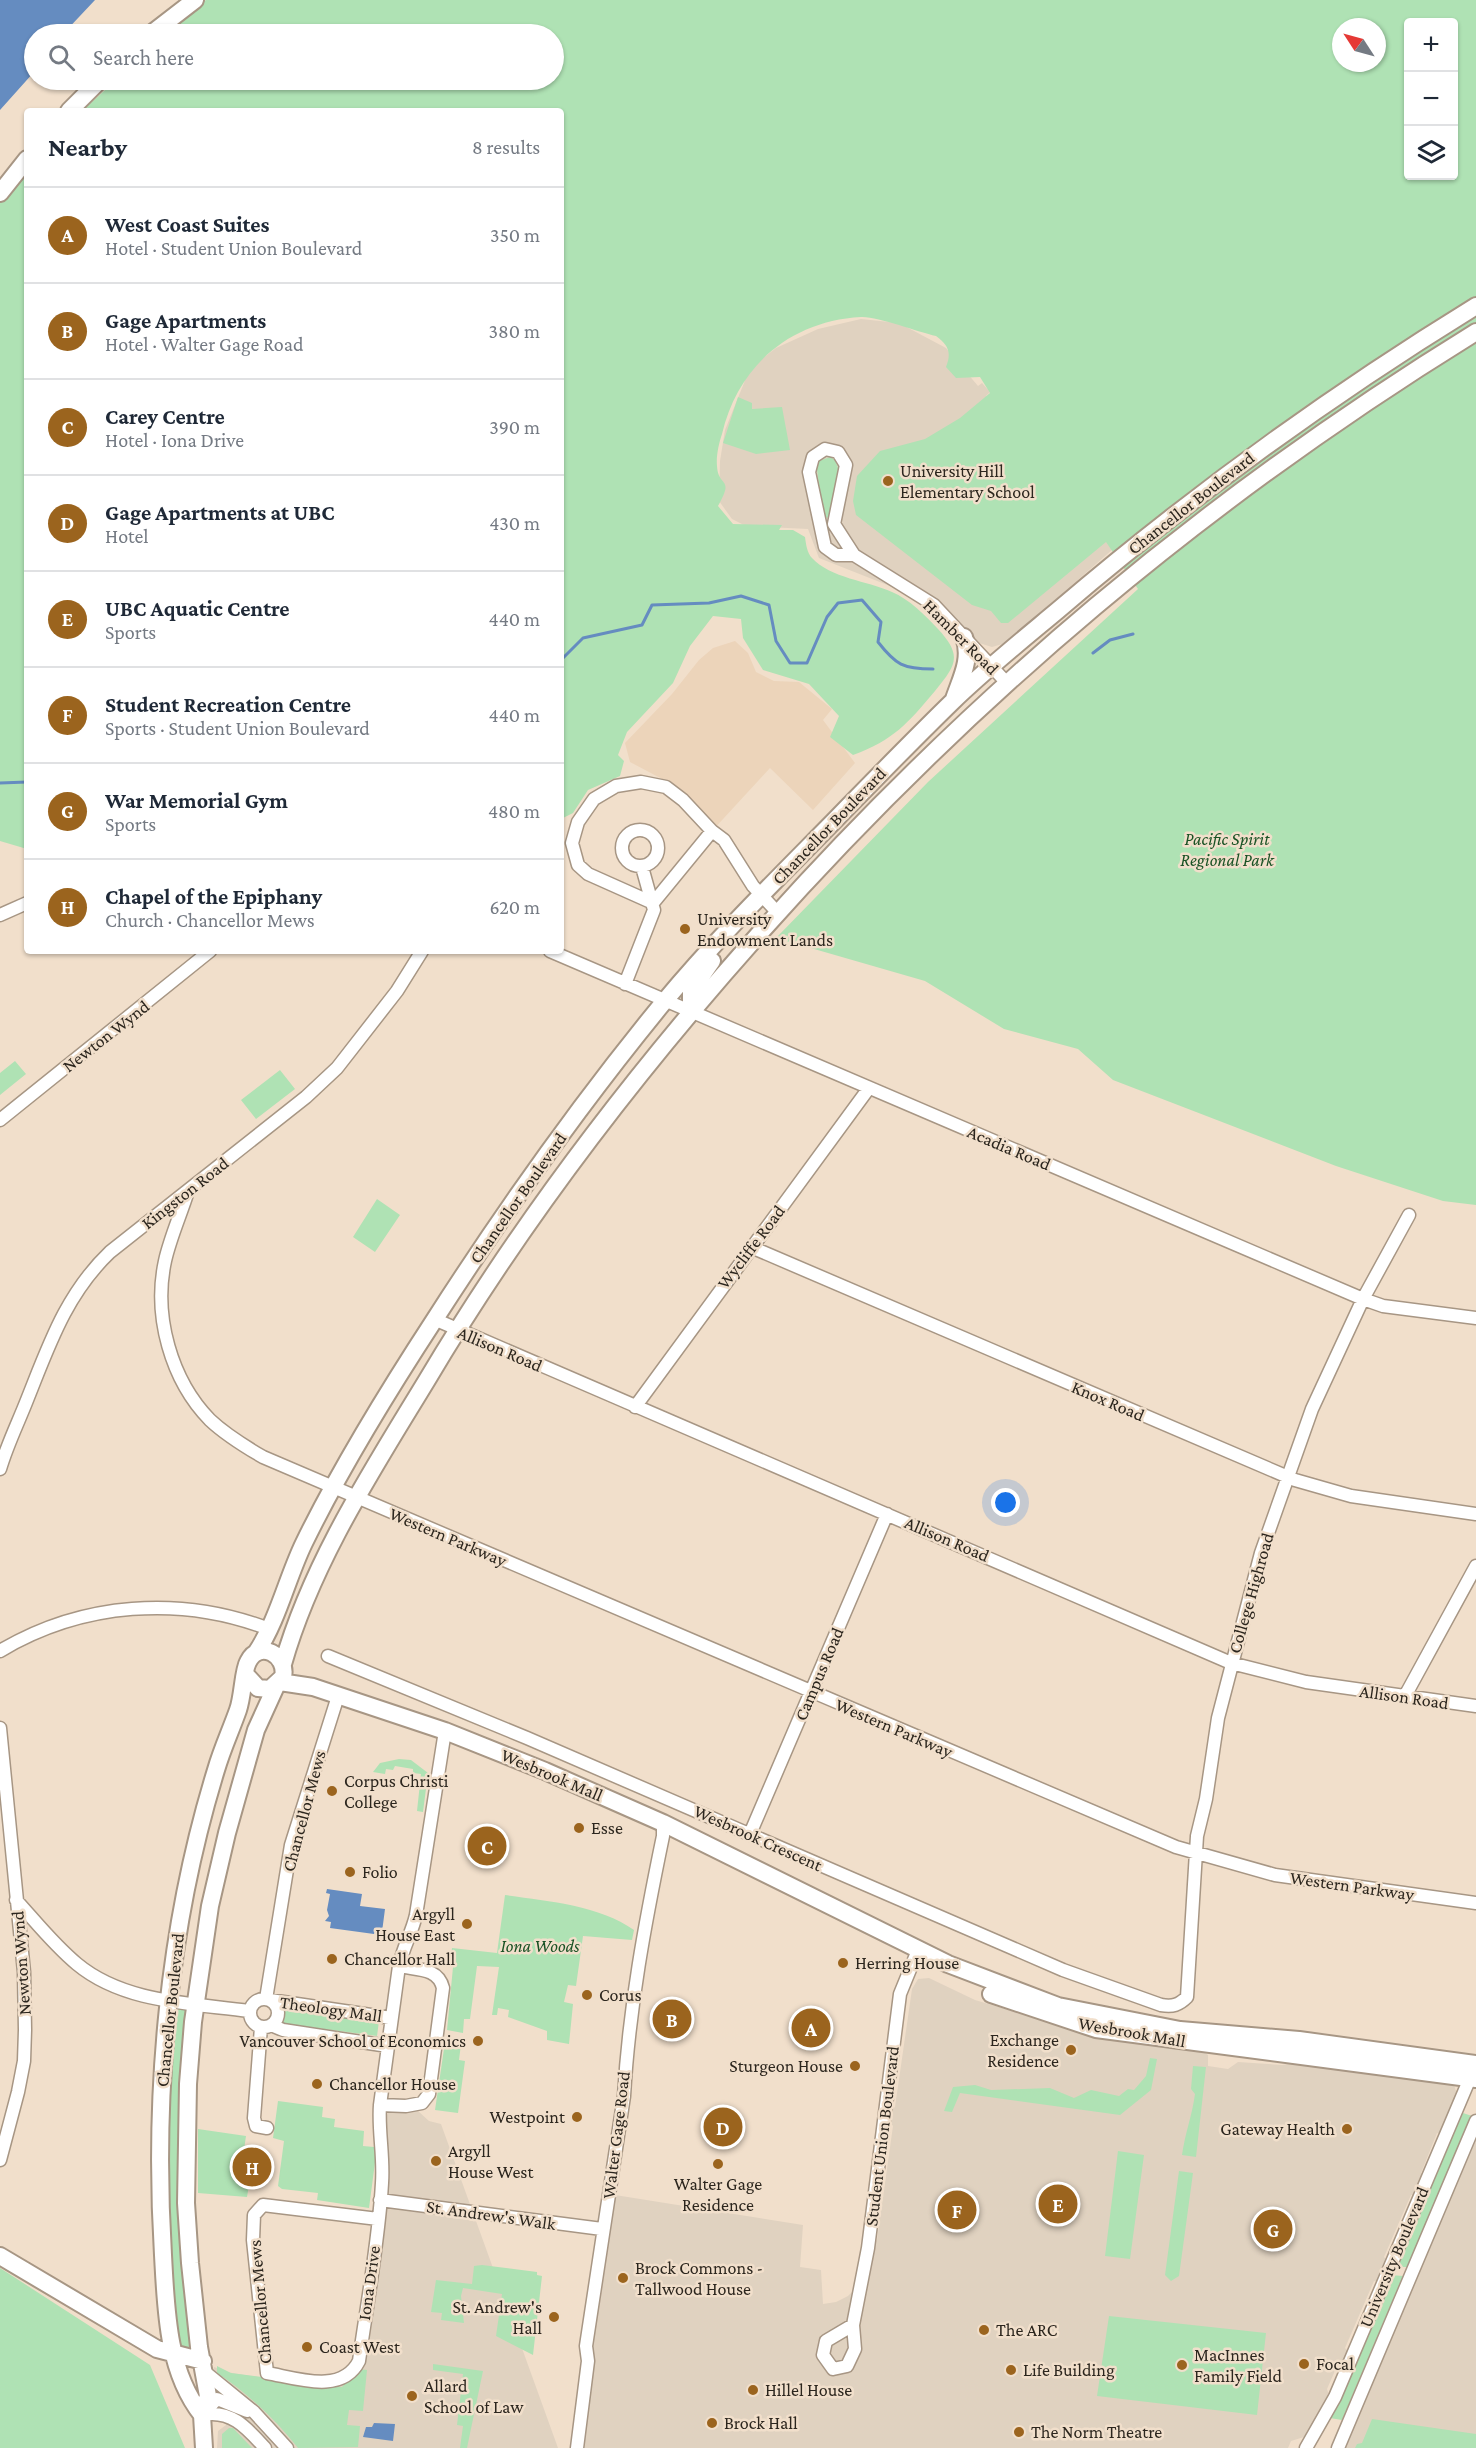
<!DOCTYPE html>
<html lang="en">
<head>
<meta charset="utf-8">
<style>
	:root { --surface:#fff; --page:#f2f2f3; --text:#1f2937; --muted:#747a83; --line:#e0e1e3; --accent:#9b641e }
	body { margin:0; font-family:"Crimson Pro",serif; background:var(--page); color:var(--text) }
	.controls { position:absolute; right:18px; top:18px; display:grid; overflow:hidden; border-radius:6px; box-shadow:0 2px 4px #0004 }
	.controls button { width:54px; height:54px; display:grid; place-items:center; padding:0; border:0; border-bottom:2px solid var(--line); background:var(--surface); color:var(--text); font:30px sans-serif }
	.compass { position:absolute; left:1332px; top:18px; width:54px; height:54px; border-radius:50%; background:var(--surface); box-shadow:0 2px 4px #0004; rotate:306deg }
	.you { position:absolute; left:1006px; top:1503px; width:21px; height:21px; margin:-15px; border:4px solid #fff; border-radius:50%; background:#1a73e8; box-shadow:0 0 0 9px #1a73e833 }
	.badge { display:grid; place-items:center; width:39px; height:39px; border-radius:50%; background:var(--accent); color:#fff; font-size:20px; font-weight:700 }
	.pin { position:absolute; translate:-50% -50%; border:3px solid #fff; box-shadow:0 2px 6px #0006 }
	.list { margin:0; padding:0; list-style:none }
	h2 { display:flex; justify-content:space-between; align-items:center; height:78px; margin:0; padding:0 24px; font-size:26px }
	h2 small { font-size:20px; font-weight:400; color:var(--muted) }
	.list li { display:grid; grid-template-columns:39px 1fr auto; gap:18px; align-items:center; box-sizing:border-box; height:96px; padding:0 24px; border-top:2px solid var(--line) }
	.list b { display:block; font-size:22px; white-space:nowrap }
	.list p { margin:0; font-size:20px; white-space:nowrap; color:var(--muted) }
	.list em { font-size:20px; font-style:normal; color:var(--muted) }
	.icon { flex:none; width:33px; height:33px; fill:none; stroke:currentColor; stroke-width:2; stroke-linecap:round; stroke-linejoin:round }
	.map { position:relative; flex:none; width:1476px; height:2448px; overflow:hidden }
	.search { position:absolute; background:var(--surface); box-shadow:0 2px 4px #0004; left:24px; top:24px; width:540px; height:66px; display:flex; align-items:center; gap:15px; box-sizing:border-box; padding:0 21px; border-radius:33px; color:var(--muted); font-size:22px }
	.panel { position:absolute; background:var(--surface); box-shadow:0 2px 4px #0004; left:24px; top:108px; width:540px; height:846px; border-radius:6px }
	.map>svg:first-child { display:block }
	.built { fill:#ecd4ba }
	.education { fill:#e0d2c0 }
	.green { fill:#afe2b4; fill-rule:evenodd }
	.water { fill:#658cc0 }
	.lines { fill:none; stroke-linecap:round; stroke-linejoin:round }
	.stream { stroke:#658cc0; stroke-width:3 }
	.street-casing { stroke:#a79684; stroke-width:15 }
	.secondary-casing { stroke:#a79684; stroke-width:20 }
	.street { stroke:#fff; stroke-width:12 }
	.secondary { stroke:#fff; stroke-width:16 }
	.poi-dot { fill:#9b641e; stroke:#f1dfcb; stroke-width:2 }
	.labels { text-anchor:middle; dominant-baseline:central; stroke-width:5; stroke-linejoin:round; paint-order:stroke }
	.poi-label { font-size:18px; fill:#2c261e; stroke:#f1dfcb; text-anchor:start }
	.street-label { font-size:18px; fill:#2c261e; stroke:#f1dfcb }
	.park-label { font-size:18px; font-style:italic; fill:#195224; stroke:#f1dfcb }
</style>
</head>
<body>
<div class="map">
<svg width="1476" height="2448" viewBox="0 0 1476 2448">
	<rect width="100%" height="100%" fill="#f1dfcb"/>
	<!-- built -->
	<path class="built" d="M735 641 748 653 756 672 774 681 799 682 832 709 823 720 855 763 813 810 770 768 712 831 666 781 630 762 625 743 672 694 699 660 713 648Z"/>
	<!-- education -->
	<path class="education" d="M861 319 899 323 946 348 978 386 982 383 990 392 986 396 1113 549 1006 643 992 647 960 637 936 614 905 592 819 558 808 529 746 526 732 519 719 501 720 461 725 430 746 378 759 361 776 348 818 329Z
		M929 1978 975 2000 1092 2035 1202 2051 1208 2055V2066L1228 2069 1238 2062 1282 2065 1301 2062 1451 2082 1454 2085 1456 2091 1454 2106 1441 2134 1437 2133 1421 2173 1423 2175 1414 2195H1411L1384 2257 1387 2260 1378 2282 1374 2281 1345 2348 1348 2351 1342 2364H1338L1327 2389 1329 2395 1304 2437 1291 2441 1288 2448H583L593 2364 592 2342 615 2195 803 2225 800 2267 821 2270 823 2304 836 2302 848 2296 856 2288 873 2243 877 2240 893 2126 889 2121 891 2111 895 2107 912 1989 918 1979Z
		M393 2111H418L429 2121 441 2124 558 2448H217L218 2431 226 2425 222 2408 215 2405H223L222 2393 215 2394 216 2387 220 2388 226 2379 214 2372V2367L226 2372 329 2388 344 2384 357 2368 385 2119 388 2113Z
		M1476 2136V2448H1344L1418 2274Z"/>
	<!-- green -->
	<path class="green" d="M206 0H1476V1205L1443 1201 1336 1166 1113 1080 1078 1049 1004 1029 925 981 776 938 928 782 1138 589 1106 542 1008 623H1001L991 611 972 605 856 515 853 501 857 476 880 451 925 439 960 418 990 393 980 377 956 378 946 367C952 352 948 345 936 336 918 332 877 316 861 317 790 321 738 366 722 434 719 443 716 456 717 466 718 488 735 476 718 506L733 524 782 525 779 530H793L805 537C806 544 807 553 812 558 830 578 868 581 892 592 909 599 926 616 938 629 963 656 956 665 935 691 908 723 894 740 853 755L830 737 839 716 809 684 763 670 743 638 741 619 713 616 690 646 673 683 627 732 618 755 624 761 620 776 588 790 573 813 561 819V111H82L116 80H554V34H161ZM1408 22H1454V176H1408ZM1341 27H1377V63H1341Z
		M27 170V849L0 841V200Z
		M738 397 752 403V409L782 407 790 450 756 454 723 443Z
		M830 457 835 460 838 468 830 515 827 518 822 513 817 469 819 461Z
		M15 1061 26 1074 0 1095V1073Z
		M280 1070 295 1089 256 1119 241 1100Z
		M377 1199 400 1215 375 1252 353 1237Z
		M399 1759 411 1760 428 1773 423 1812 417 1811 421 1774 413 1773V1769L395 1766 393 1770 386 1769 385 1774 373 1772 380 1763Z
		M505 1895C547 1901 599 1905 634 1930L632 1940 583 1936 576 1986 568 1985 564 2002 573 2004 569 2044 547 2040V2031L508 2017 509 2010 498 2008 497 2015H492L499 1967 477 1966 470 2019H464L463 2033 447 2030 453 1967 450 1965 452 1948 497 1953Z
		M176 2008 190 2010 192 2347 184 2350 178 2345 170 2274 166 2109Z
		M281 2008 379 2021 377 2036 279 2023Z
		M445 2042 461 2044 459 2060 465 2061 458 2113 435 2110Z
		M1150 2058 1157 2059 1151 2090 1120 2115 960 2093 952 2112 944 2111 953 2087 975 2085 991 2090 1050 2088 1074 2098 1091 2090 1119 2096 1128 2089 1134 2090 1146 2076Z
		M1193 2066 1206 2067 1196 2157 1182 2155C1185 2133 1192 2116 1195 2094L1191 2089Z
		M278 2101 323 2107 322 2117 335 2119 334 2127 364 2131 363 2146 374 2147 376 2155 369 2208 317 2200 318 2193 282 2189 278 2186 284 2141 273 2138Z
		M1460 2112 1472 2116 1407 2267H1395Z
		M198 2129 246 2136 239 2183 249 2185 247 2197 198 2193Z
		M1118 2151 1144 2155 1130 2259 1105 2256Z
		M1179 2171 1193 2173 1179 2276 1171 2281 1165 2275Z
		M482 2265 537 2272V2275L542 2276 533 2355 496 2336 502 2294 463 2288 461 2296 464 2323 441 2320 442 2313 431 2312 436 2280 472 2284 474 2266Z
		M0 2268 150 2365 185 2448H0Z
		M1391 2275 1403 2276 1342 2420 1330 2418Z
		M1109 2316 1266 2333 1257 2415 1097 2396Z
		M433 2364 483 2371 467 2448H460L463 2426 457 2425 463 2374 433 2370Z
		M217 2366 231 2373 342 2387 358 2369 367 2370 363 2411 349 2410 347 2425 360 2426 358 2447 298 2448C276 2420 246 2392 217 2373Z
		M1372 2419 1476 2434V2448H1355L1357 2444 1362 2443Z
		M229 2428H233L252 2448H222V2434Z"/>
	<!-- water -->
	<path class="water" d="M0 0H95L63 34H34V72L0 110Z
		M327 1889 362 1894 360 1906 385 1909 382 1932 375 1931 374 1934 330 1928 331 1922 325 1921 329 1916 327 1910 330 1894 326 1893Z
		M374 2423 395 2424 393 2441 363 2437 366 2427H372Z"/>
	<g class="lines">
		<!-- stream -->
		<path class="stream" d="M1093 653 1110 640 1133 634
			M561 660 583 638 642 625 652 605 709 603 741 596 769 605 776 641 790 663H807L827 617 838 603 862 600 881 622 878 642C896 665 903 669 933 669
			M0 783 27 782"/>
		<defs>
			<path id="street" d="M854 555H836L825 547 809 472 813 457 825 449 838 452 846 465 834 524 854 555 934 605 1006 682
				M622 848a18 18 0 1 1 36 0a18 18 0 1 1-36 0Z
				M653 903 588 874 578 865 572 843 578 822 594 799 616 786 641 782 666 787 683 800 712 831 724 840 753 886 778 913
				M653 903 712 831
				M0 915 27 903
				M550 951 1363 1299 1383 1306 1476 1318
				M625 984 654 910 642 867
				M0 1120 210 951
				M188 1191C181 1214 170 1238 165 1261 153 1316 171 1380 210 1420 226 1435 244 1446 263 1457L1176 1847 1275 1875 1476 1903
				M751 1247 1295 1480 1351 1496 1476 1514
				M434 1319 1231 1663 1306 1682 1476 1706
				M635 1407 869 1088
				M0 1469C7 1445 18 1423 27 1400 49 1345 66 1294 110 1252L306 1097 337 1068 397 991 422 951
				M0 1651C82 1602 181 1595 269 1629
				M328 1656 527 1738 1063 1970 1161 2005C1173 2007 1179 2005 1187 1997L1197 1836 1206 1799 1218 1718 1261 1553 1312 1409 1363 1299 1409 1215
				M1405 1696 1476 1566
				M0 1728 24 1972 25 2030 24 2061 18 2092 0 2160
				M750 1834 887 1514
				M16 1900C36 1922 54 1945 77 1964 124 2003 191 2003 249 2011
				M399 1966C416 1970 438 1967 443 1988L429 2094 422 2103 406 2106 380 2105 399 1966C403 1947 412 1933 416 1915L445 1731
				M250 2013a14 14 0 1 1 28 0a14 14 0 1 1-28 0Z
				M266 1999 291 1845 338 1696
				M270 2000 391 2018
				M271 2025 283 2030 388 2046
				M261 2027 254 2118 256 2126 267 2128
				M380 2200 602 2229
				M378 2219 263 2205 254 2215 253 2240 267 2373C296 2378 342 2395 359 2361 367 2304 379 2239 382 2183 384 2156 378 2130 380 2105
				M853 2325 826 2341 823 2355 833 2369 847 2366 855 2349 853 2325 868 2248 900 1994 918 1950
				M206 2373 254 2412 287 2448
				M204 2413 217 2399 247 2411
				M202 2415C231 2409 247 2428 265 2448
				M577 2448 588 2361 586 2346 624 2096C629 2008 645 1923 663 1836V1823
				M1306 2448 1335 2397 1470 2078
				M1338 2448 1476 2121"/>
			<path id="secondary" d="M151 34 195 0
				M69 111 100 80
				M0 193 27 159
				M954 699C961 678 972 659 964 637
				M691 1011V991L712 961
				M256 1653C278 1620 287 1578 304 1543 342 1465 388 1391 435 1319 505 1210 581 1103 663 1003 716 939 776 880 834 821 873 781 912 741 952 702 985 670 1021 641 1057 611 1189 498 1328 397 1476 306
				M283 1664C312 1562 373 1469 427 1380 522 1220 636 1072 759 934 971 696 1205 499 1476 332
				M280 1682 313 1687 445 1731 545 1771 663 1823 948 1964 1058 2006 1180 2030 1299 2040 1476 2064
				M991 1994 1096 2029 1476 2079
				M0 2256 157 2349 203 2361
				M202 2415C167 2371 166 2309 163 2255 153 2093 168 1926 216 1770 222 1749 231 1730 238 1710 243 1696 243 1671 248 1662 259 1639 288 1655 283 1677L270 1689 258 1688 246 1675
				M204 2448 202 2415 208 2396 199 2347 190 2263 186 2203 188 2084 193 2022 210 1906 227 1833 256 1730 276 1686"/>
		</defs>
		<!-- street casing -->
		<use href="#street" class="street-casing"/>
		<!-- secondary casing -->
		<use href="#secondary" class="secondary-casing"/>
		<!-- street -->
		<use href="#street" class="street"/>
		<!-- secondary -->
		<use href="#secondary" class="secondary"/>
	</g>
	<!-- markers -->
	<g class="poi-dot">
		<circle cx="888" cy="481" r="6"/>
		<circle cx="685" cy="929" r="6"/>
		<circle cx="332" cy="1791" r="6"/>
		<circle cx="579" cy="1828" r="6"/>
		<circle cx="350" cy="1872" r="6"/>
		<circle cx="467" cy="1924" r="6"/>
		<circle cx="332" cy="1959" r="6"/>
		<circle cx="843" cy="1963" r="6"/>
		<circle cx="587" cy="1995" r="6"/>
		<circle cx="478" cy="2041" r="6"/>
		<circle cx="1071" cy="2050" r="6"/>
		<circle cx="855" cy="2066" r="6"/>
		<circle cx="317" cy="2084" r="6"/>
		<circle cx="577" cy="2117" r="6"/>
		<circle cx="1347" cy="2129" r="6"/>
		<circle cx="436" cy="2161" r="6"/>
		<circle cx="718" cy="2164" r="6"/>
		<circle cx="623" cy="2278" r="6"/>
		<circle cx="554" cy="2317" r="6"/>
		<circle cx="984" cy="2330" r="6"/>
		<circle cx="307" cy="2347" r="6"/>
		<circle cx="1304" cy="2364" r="6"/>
		<circle cx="1182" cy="2365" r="6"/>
		<circle cx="1011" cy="2370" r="6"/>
		<circle cx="753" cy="2390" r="6"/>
		<circle cx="412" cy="2396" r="6"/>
		<circle cx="712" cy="2423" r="6"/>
		<circle cx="1019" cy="2432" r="6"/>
	</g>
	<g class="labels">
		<!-- poi labels -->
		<g class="poi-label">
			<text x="900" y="471">University Hill<tspan x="900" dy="21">Elementary School</tspan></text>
			<text x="697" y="919">University<tspan x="697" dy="21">Endowment Lands</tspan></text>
			<text x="344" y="1781">Corpus Christi<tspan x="344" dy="21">College</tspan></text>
			<text x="591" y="1828">Esse</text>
			<text x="362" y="1872">Folio</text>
			<text x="455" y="1914" text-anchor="end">Argyll<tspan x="455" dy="21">House East</tspan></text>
			<text x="344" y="1959">Chancellor Hall</text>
			<text x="855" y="1963">Herring House</text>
			<text x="599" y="1995">Corus</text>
			<text x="1059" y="2040" text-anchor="end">Exchange<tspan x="1059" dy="21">Residence</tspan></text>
			<text x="466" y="2041" text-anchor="end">Vancouver School of Economics</text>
			<text x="843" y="2066" text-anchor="end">Sturgeon House</text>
			<text x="329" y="2084">Chancellor House</text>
			<text x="565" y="2117" text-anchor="end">Westpoint</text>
			<text x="1335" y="2129" text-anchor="end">Gateway Health</text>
			<text x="448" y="2151">Argyll<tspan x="448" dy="21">House West</tspan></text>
			<text x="718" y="2184" text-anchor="middle">Walter Gage<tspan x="718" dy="21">Residence</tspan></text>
			<text x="635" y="2268">Brock Commons -<tspan x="635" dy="21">Tallwood House</tspan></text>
			<text x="542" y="2307" text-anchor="end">St. Andrew's<tspan x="542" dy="21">Hall</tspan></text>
			<text x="996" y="2330">The ARC</text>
			<text x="319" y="2347">Coast West</text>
			<text x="1194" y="2355">MacInnes<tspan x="1194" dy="21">Family Field</tspan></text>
			<text x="1316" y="2364">Focal</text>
			<text x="1023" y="2370">Life Building</text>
			<text x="424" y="2386">Allard<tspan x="424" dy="21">School of Law</tspan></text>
			<text x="765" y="2390">Hillel House</text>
			<text x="724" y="2423">Brock Hall</text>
			<text x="1031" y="2432">The Norm Theatre</text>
		</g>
		<!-- street labels -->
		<g class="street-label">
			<text transform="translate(1191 503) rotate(-38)">Chancellor Boulevard</text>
			<text transform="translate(961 637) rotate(45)">Hamber Road</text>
			<text transform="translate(829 826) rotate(-46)">Chancellor Boulevard</text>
			<text transform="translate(106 1036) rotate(-38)">Newton Wynd</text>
			<text transform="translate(1009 1148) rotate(23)">Acadia Road</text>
			<text transform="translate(185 1193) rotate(-38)">Kingston Road</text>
			<text transform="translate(518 1198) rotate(-55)">Chancellor Boulevard</text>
			<text transform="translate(751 1247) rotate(-53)">Wycliffe Road</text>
			<text transform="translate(500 1349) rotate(23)">Allison Road</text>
			<text transform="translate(1108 1401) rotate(23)">Knox Road</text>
			<text transform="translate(448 1537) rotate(23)">Western Parkway</text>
			<text transform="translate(947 1539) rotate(23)">Allison Road</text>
			<text transform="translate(1251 1593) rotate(-74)">College Highroad</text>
			<text transform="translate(819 1674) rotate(-67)">Campus Road</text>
			<text transform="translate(1404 1697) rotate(8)">Allison Road</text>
			<text transform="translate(894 1728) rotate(23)">Western Parkway</text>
			<text transform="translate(552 1775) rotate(23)">Wesbrook Mall</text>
			<text transform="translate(304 1811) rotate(-75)">Chancellor Mews</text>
			<text transform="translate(758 1838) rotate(24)">Wesbrook Crescent</text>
			<text transform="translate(1352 1886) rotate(8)">Western Parkway</text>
			<text transform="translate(21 1963) rotate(-94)">Newton Wynd</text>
			<text transform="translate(331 2009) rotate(8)">Theology Mall</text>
			<text transform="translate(170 2010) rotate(-84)">Chancellor Boulevard</text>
			<text transform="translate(1132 2032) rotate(10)">Wesbrook Mall</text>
			<text transform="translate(616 2135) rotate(-83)">Walter Gage Road</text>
			<text transform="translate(882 2136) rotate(-83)">Student Union Boulevard</text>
			<text transform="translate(491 2215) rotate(8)">St. Andrew's Walk</text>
			<text transform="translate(1394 2257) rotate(-67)">University Boulevard</text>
			<text transform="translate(369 2283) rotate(-82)">Iona Drive</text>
			<text transform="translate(260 2302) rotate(-95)">Chancellor Mews</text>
		</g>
		<!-- park labels -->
		<g class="park-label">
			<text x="1227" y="839">Pacific Spirit<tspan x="1227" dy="21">Regional Park</tspan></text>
			<text x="540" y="1946">Iona Woods</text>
		</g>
	</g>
</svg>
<div class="controls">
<button>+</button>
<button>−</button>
<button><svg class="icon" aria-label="layers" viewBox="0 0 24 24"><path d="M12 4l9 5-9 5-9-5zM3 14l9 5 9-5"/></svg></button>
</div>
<svg class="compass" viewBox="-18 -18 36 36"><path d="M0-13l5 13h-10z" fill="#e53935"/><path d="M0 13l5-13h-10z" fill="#747a83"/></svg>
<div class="you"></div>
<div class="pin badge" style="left:811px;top:2028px">A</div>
<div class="pin badge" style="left:672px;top:2019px">B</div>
<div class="pin badge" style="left:487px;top:1846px">C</div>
<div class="pin badge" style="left:723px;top:2127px">D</div>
<div class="pin badge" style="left:1058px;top:2204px">E</div>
<div class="pin badge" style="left:957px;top:2210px">F</div>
<div class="pin badge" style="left:1273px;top:2229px">G</div>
<div class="pin badge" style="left:252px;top:2167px">H</div>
<div class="search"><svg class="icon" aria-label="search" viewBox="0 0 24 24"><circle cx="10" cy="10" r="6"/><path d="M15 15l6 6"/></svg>Search here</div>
<section class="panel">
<h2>Nearby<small>8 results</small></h2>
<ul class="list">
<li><span class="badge">A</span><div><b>West Coast Suites</b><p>Hotel · Student Union Boulevard</p></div><em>350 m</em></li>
<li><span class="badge">B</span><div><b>Gage Apartments</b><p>Hotel · Walter Gage Road</p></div><em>380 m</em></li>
<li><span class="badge">C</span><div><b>Carey Centre</b><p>Hotel · Iona Drive</p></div><em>390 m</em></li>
<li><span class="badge">D</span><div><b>Gage Apartments at UBC</b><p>Hotel</p></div><em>430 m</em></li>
<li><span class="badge">E</span><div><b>UBC Aquatic Centre</b><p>Sports</p></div><em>440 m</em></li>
<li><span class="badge">F</span><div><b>Student Recreation Centre</b><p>Sports · Student Union Boulevard</p></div><em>440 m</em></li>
<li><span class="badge">G</span><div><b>War Memorial Gym</b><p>Sports</p></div><em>480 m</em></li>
<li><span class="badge">H</span><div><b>Chapel of the Epiphany</b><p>Church · Chancellor Mews</p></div><em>620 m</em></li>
</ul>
</section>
</div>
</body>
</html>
